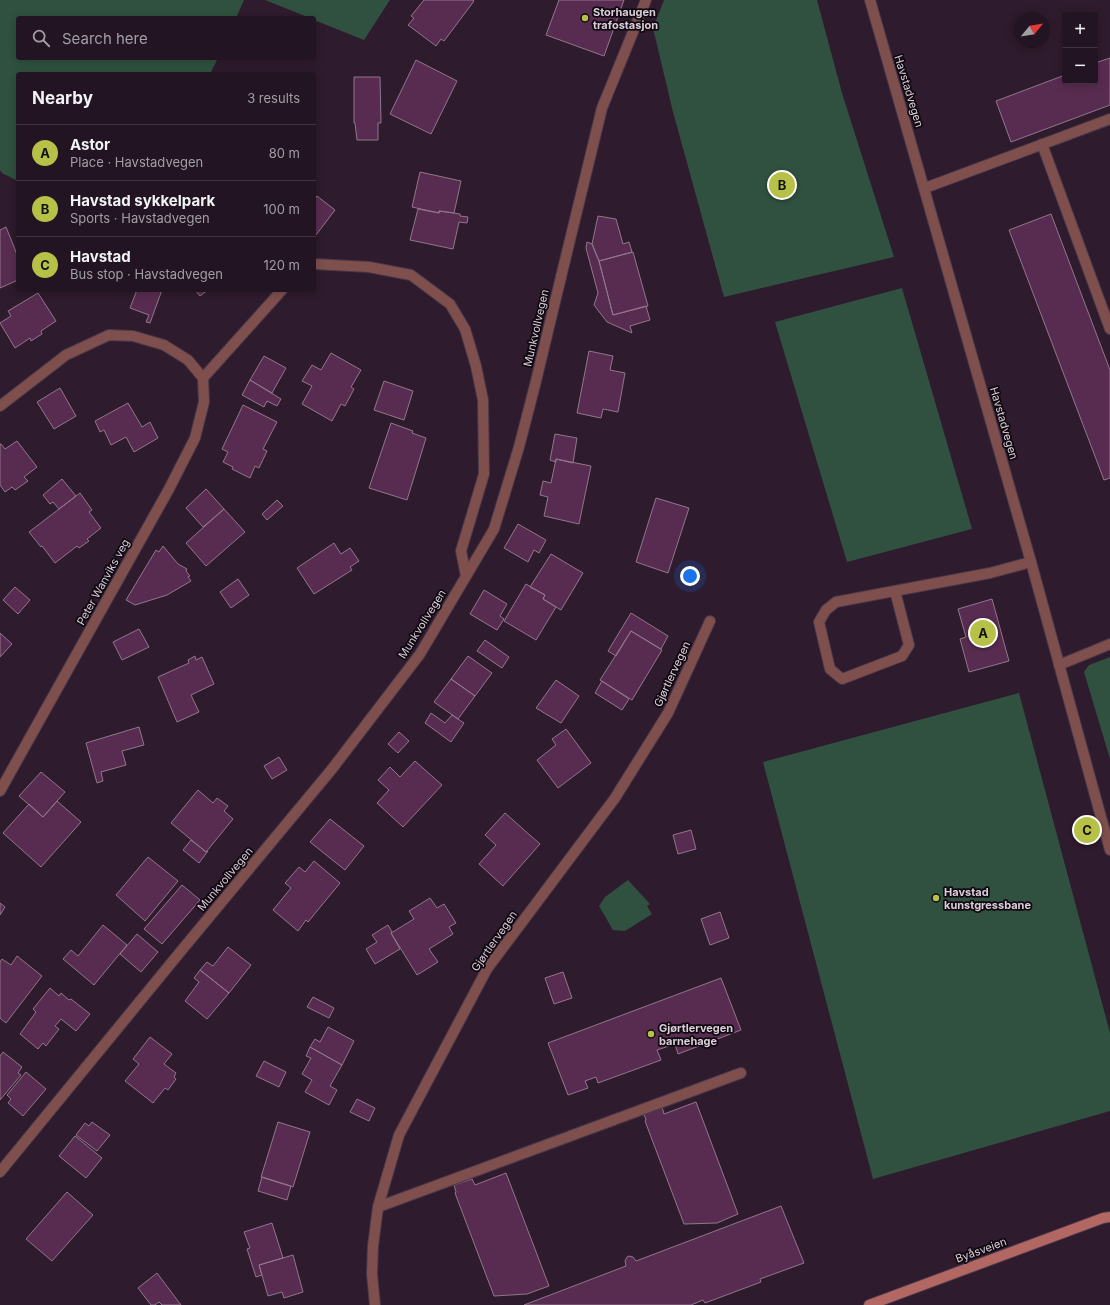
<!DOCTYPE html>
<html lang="en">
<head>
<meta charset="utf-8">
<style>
	:root { --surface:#221422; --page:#2e212f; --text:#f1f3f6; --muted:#a29ea5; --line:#3f3340; --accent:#b7c148 }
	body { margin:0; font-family:Inter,sans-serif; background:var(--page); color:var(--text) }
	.controls { position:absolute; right:12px; top:12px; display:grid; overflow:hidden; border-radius:4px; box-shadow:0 2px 10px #0003 }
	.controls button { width:36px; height:36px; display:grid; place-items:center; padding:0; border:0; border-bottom:1px solid var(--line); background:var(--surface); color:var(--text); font:20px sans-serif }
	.compass { position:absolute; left:1014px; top:12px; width:36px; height:36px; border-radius:50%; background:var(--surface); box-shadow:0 2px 10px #0003; rotate:60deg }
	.you { position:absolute; left:690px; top:576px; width:14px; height:14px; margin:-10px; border:3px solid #fff; border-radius:50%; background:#1a73e8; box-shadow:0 0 0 6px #1a73e833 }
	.badge { display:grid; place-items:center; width:26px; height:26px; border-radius:50%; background:var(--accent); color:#111; font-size:13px; font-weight:700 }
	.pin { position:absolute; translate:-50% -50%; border:2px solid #fff; box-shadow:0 1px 4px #0006 }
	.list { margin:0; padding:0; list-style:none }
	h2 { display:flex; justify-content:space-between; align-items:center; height:52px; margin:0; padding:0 16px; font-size:17px }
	h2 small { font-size:13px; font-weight:400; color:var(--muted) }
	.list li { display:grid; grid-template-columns:26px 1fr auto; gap:12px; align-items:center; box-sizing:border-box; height:56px; padding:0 16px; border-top:1px solid var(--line) }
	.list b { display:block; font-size:15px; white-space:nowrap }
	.list p { margin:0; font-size:13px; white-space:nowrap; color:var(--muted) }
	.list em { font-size:13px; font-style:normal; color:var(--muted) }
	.icon { flex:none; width:22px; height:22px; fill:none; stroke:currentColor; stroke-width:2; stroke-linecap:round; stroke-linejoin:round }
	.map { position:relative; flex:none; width:1110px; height:1305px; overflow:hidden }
	.search { position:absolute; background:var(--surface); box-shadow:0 2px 10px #0003; left:16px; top:16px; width:300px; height:44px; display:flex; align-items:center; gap:10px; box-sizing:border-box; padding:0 14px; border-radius:4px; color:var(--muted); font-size:15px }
	.panel { position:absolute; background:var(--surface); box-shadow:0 2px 10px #0003; left:16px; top:72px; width:300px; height:220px; border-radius:4px }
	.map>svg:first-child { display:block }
	.green { fill:#30513f }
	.building { fill:#582c50; stroke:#91778b }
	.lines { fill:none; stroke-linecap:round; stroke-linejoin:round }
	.lane-casing { stroke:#4a3849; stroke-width:12 }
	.street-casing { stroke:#4a3849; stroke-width:12 }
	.secondary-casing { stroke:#4a3849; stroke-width:12 }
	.lane { stroke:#7e4f4d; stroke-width:10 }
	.street { stroke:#7e4f4d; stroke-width:10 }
	.secondary { stroke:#b26763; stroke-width:10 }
	.poi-dot { fill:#b7c148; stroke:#110911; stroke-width:1.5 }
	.labels { text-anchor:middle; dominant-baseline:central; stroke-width:3.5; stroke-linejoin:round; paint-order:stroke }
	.poi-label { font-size:11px; font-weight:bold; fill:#daced9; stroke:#110911; text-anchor:start }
	.street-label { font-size:11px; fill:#daced9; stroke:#110911 }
</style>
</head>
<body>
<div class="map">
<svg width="1110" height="1305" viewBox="0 0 1110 1305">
	<rect width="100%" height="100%" fill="#2e1b2d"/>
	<!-- green -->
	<path class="green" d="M0 0H244L236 18H18V58H218L210 74H18V181L2 173 0 170Z
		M265 0H390L364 40 314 20V18H310Z
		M664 0H817L842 93 894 257 724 297 673 112 653 28Z
		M902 288 972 529 847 562 775 322Z
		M1110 657V759L1084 672 1089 665Z
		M1019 693 1110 1033V1111L873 1179 763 762Z
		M628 880 650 904 647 906 652 914 625 931 613 930 599 906 605 897Z"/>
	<!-- building -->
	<path class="building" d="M424 0H473L474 1 444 41 441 39 436 46 408 25 414 18 411 16Z
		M559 0H624L604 56 546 35Z
		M1110 58V105L1011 142 996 101 1065 75V81H1095V63Z
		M416 60 457 81 431 134 390 114Z
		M354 77H380L381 123H378V140H357L355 123H354Z
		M420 172 461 181 454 213 439 211V213L412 207Z
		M317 196 335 210 316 235 314 233V200Z
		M418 209 439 213V211L454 213 460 214V216L468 217 467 223 459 222 453 249 410 240Z
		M1051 214 1110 370V478L1104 480 1009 230Z
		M598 216 616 219 623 244 629 242 632 252 599 261 592 244Z
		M6 227 18 257V280L0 288V230Z
		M587 242 592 244 599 261 613 315 646 306 650 320 630 326 632 333 607 322 594 305 598 293 586 248Z
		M633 252 648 306 613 315 599 261Z
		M137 290H162L150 323 146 322 149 315 130 308Z
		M195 290H208L200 296Z
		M38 293 56 321 41 331 42 334 31 341 30 338 15 348 0 323 11 316 8 311Z
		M589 351 613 356 610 370 625 373 618 412 603 409 601 418 577 413Z
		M331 353 361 370 351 387 354 389 345 406 341 404 332 421 302 404 312 386 302 381 312 365 321 370Z
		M264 356 286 368 272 393 250 380Z
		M250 380 281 399 277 406 267 401 264 407 242 395Z
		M384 381 413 391 404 420 374 410Z
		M60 388 76 416 54 429 37 402Z
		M128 403 142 427 150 422 158 438 134 452 126 437 111 445 104 430 100 432 95 421Z
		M243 405 277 422 263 449 267 451 259 468 255 466 250 478 232 469 233 467 223 462 228 452 222 449Z
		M391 423 413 431 412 433 426 438 407 500 369 488Z
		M555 434 577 438 573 463 556 459V462L550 460Z
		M17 441 37 467 24 477 28 481 15 490 12 487 5 492 0 485V444H1L5 449Z
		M556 459 591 466 579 524 544 516 548 497 540 495 543 481 551 483Z
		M62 479 76 496 59 509 53 502 50 504 43 495Z
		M206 489 224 509 203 527 186 508Z
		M80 493 92 510 89 512 101 528 87 539 89 541 79 548 77 546 55 563 42 546 41 547 29 532Z
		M656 498 689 508 668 573 636 562Z
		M277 500 283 506 267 520 262 514Z
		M224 509 245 532 206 566 186 543Z
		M518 524 546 540 539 553 534 550 528 562 504 548Z
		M334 543 341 554 350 548 359 561 350 567 352 570 314 594 297 568Z
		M163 546 178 564 187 569 186 571 190 576 188 577 191 581 167 595 135 605 126 600 156 550 159 552Z
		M551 554 583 573 561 610 543 599 545 595 530 587Z
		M238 579 249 595 231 608 220 592Z
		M526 584 545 595 543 599 556 607 536 640 504 621Z
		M15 587 30 600 18 614 3 600Z
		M484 590 507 604 500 616 504 619 497 630 470 614Z
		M992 599 1009 661 969 672 960 639 966 637 958 609Z
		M631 613 668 636 661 649 631 631 616 656 608 651Z
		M139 629 149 647 122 660 113 642Z
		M631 631 662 650 632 700 600 680Z
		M0 633 12 644 0 657Z
		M485 640 509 657 502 668 477 651Z
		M195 656 196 660 202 657 214 684 191 695 199 712 177 722 158 677 189 663 188 660Z
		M468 656 492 673 475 696 451 679Z
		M451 679 475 696 458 719 434 702Z
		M556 680 579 696 561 723 536 708Z
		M602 681 629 699 622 710 595 693Z
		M431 713 445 723 452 715 464 723 451 742 425 723Z
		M139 727 144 745 122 751 126 765 101 772 103 781 97 783 86 743Z
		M566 729 591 763 558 788 537 760 556 745 552 739Z
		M399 732 409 741 398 753 388 744Z
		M279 757 287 770 272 779 264 766Z
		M415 761 442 785 403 827 377 803 389 790 378 780 390 767 400 777Z
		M41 772 65 792 43 817 19 796Z
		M198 790 213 803 217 798 228 806 224 811 233 819 206 852 171 823Z
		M57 801 81 822 41 867 3 833 29 804 43 817Z
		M505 813 540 844 503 886 479 864 496 845 485 835Z
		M330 819 364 846 345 870 310 842Z
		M691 830 696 849 678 854 673 835Z
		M191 840 206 852 208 851 199 863 183 850Z
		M148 857 178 881 145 921 116 895Z
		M314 861 340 883 308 922 306 920 298 931 273 910 291 888 285 883 299 867 305 872Z
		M182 885 200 900 162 944 144 929Z
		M430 898 437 908 444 904 456 923 449 927 453 934 429 949 438 962 417 975 391 933 414 919 409 911Z
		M0 903 5 907 0 915Z
		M720 912 729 938 710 945 701 919Z
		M103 925 127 945 94 985 63 959 71 950 78 956Z
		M388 925 392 932 391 933 400 949 375 964 366 949 377 942 372 935Z
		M137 934 158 952 141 972 120 954Z
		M228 947 251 965 229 993 200 970 207 962 213 966Z
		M17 956 42 976 6 1023 0 1018V962L2 959 11 965Z
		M200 970 229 993 207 1019 185 1001 199 982 194 978Z
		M563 972 572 998 554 1004 545 978Z
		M721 978 741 1030 678 1054 675 1044 657 1050 661 1060 598 1083 596 1077 585 1081 588 1088 568 1095 548 1043Z
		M50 988 59 996 61 993 69 1000 71 999 90 1014 76 1031 61 1019 55 1026 59 1029 46 1046 43 1043 38 1049 20 1034 36 1012 33 1009Z
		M313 997 334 1008 329 1018 307 1007Z
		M328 1027 354 1041 342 1065 310 1047 315 1039 320 1042Z
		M150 1037 172 1054 164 1064 176 1073 174 1077 176 1079 168 1090 165 1088 153 1103 125 1081 139 1064 133 1059Z
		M310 1047 342 1065 330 1086 337 1090 329 1105 305 1092 312 1080 302 1074 311 1058 306 1056Z
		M3 1052 22 1067 18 1073 21 1075 0 1100V1056Z
		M264 1061 286 1072 279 1087 256 1076Z
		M26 1072 46 1089 23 1116 8 1103 11 1099 7 1095Z
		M357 1099 375 1108 369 1121 350 1112Z
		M696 1102 738 1214 717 1223 684 1224 645 1121 646 1120 644 1114 662 1107 664 1114Z
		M92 1122 110 1135 97 1151 76 1135 85 1123 89 1126Z
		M278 1122 310 1132 293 1187 261 1177Z
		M75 1136 102 1158 86 1178 59 1156Z
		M506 1173 549 1286 527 1294 494 1296 455 1193 456 1192 454 1185 472 1179 475 1185Z
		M262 1177 291 1186 287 1200 258 1191Z
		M67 1192 93 1215 52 1261 26 1239Z
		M781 1206 804 1263 760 1279 761 1282 705 1303 703 1300 691 1305H524L626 1266 625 1261 627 1257 629 1256 633 1257 636 1261Z
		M272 1223 283 1258 259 1265 262 1275 256 1277 247 1249 250 1248 244 1232Z
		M293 1255 303 1292 284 1298 282 1292 268 1296 259 1265Z
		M157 1273 181 1305H162L159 1302 155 1305H151L138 1288Z"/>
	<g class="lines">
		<defs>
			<path id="lane" d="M1042 144 1110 329
				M925 188 1110 119
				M561 277 602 108 646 0
				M895 591 909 645 902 656 842 679 830 669 819 622 826 610 836 602 990 573 1031 562
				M1059 665 1110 644
				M378 1207 741 1073"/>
			<path id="street" d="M870 0 1031 562 1110 850
				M314 264 369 267 411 275 450 304 465 329 476 366 483 400 484 474 461 551 466 576
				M203 378 282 290
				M0 406 66 355 109 335 133 336 164 345 188 360 203 378
				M0 791 169 489 195 438 204 402 203 378
				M0 1172 181 951 332 769 420 654 494 529 519 447 535 385 561 277
				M375 1305 372 1274 373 1246 378 1207 399 1135 487 969 615 798 668 713 710 621"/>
			<path id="secondary" d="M869 1305 1103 1218 1110 1217"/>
		</defs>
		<!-- lane casing -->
		<use href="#lane" class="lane-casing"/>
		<!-- street casing -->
		<use href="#street" class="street-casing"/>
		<!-- secondary casing -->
		<use href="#secondary" class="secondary-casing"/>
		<!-- lane -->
		<use href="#lane" class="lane"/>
		<!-- street -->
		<use href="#street" class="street"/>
		<!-- secondary -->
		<use href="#secondary" class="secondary"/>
	</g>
	<!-- markers -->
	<g class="poi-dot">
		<circle cx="585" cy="18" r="4"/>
		<circle cx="936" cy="898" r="4"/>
		<circle cx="651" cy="1034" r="4"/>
	</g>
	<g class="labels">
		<!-- poi labels -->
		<g class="poi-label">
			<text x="593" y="12">Storhaugen<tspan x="593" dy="13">trafostasjon</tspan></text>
			<text x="944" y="892">Havstad<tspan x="944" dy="13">kunstgressbane</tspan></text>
			<text x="659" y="1028">Gjørtlervegen<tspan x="659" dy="13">barnehage</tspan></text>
		</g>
		<!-- street labels -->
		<g class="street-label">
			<text transform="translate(909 91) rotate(73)">Havstadvegen</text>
			<text transform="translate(536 328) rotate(-77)">Munkvollvegen</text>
			<text transform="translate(1004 423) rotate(74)">Havstadvegen</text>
			<text transform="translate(103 582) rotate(-61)">Peter Wanviks veg</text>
			<text transform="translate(422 624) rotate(-58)">Munkvollvegen</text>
			<text transform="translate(672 674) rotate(-65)">Gjørtlervegen</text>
			<text transform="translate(225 879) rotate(-50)">Munkvollvegen</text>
			<text transform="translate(494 941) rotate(-55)">Gjørtlervegen</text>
			<text transform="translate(981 1250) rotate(-20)">Byåsveien</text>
		</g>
	</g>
</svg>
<div class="controls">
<button>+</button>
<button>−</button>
</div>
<svg class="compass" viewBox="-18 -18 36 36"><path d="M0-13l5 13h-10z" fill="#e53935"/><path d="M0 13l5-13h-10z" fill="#a29ea5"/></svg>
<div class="you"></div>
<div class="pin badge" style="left:983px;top:633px">A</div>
<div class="pin badge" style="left:782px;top:185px">B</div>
<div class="pin badge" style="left:1087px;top:830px">C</div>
<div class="search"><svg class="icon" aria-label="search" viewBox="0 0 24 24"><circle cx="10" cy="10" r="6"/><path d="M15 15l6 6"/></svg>Search here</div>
<section class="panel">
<h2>Nearby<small>3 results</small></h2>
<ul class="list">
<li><span class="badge">A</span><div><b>Astor</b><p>Place · Havstadvegen</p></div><em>80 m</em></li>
<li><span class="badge">B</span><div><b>Havstad sykkelpark</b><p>Sports · Havstadvegen</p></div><em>100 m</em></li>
<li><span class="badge">C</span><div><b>Havstad</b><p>Bus stop · Havstadvegen</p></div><em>120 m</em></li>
</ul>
</section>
</div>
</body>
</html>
